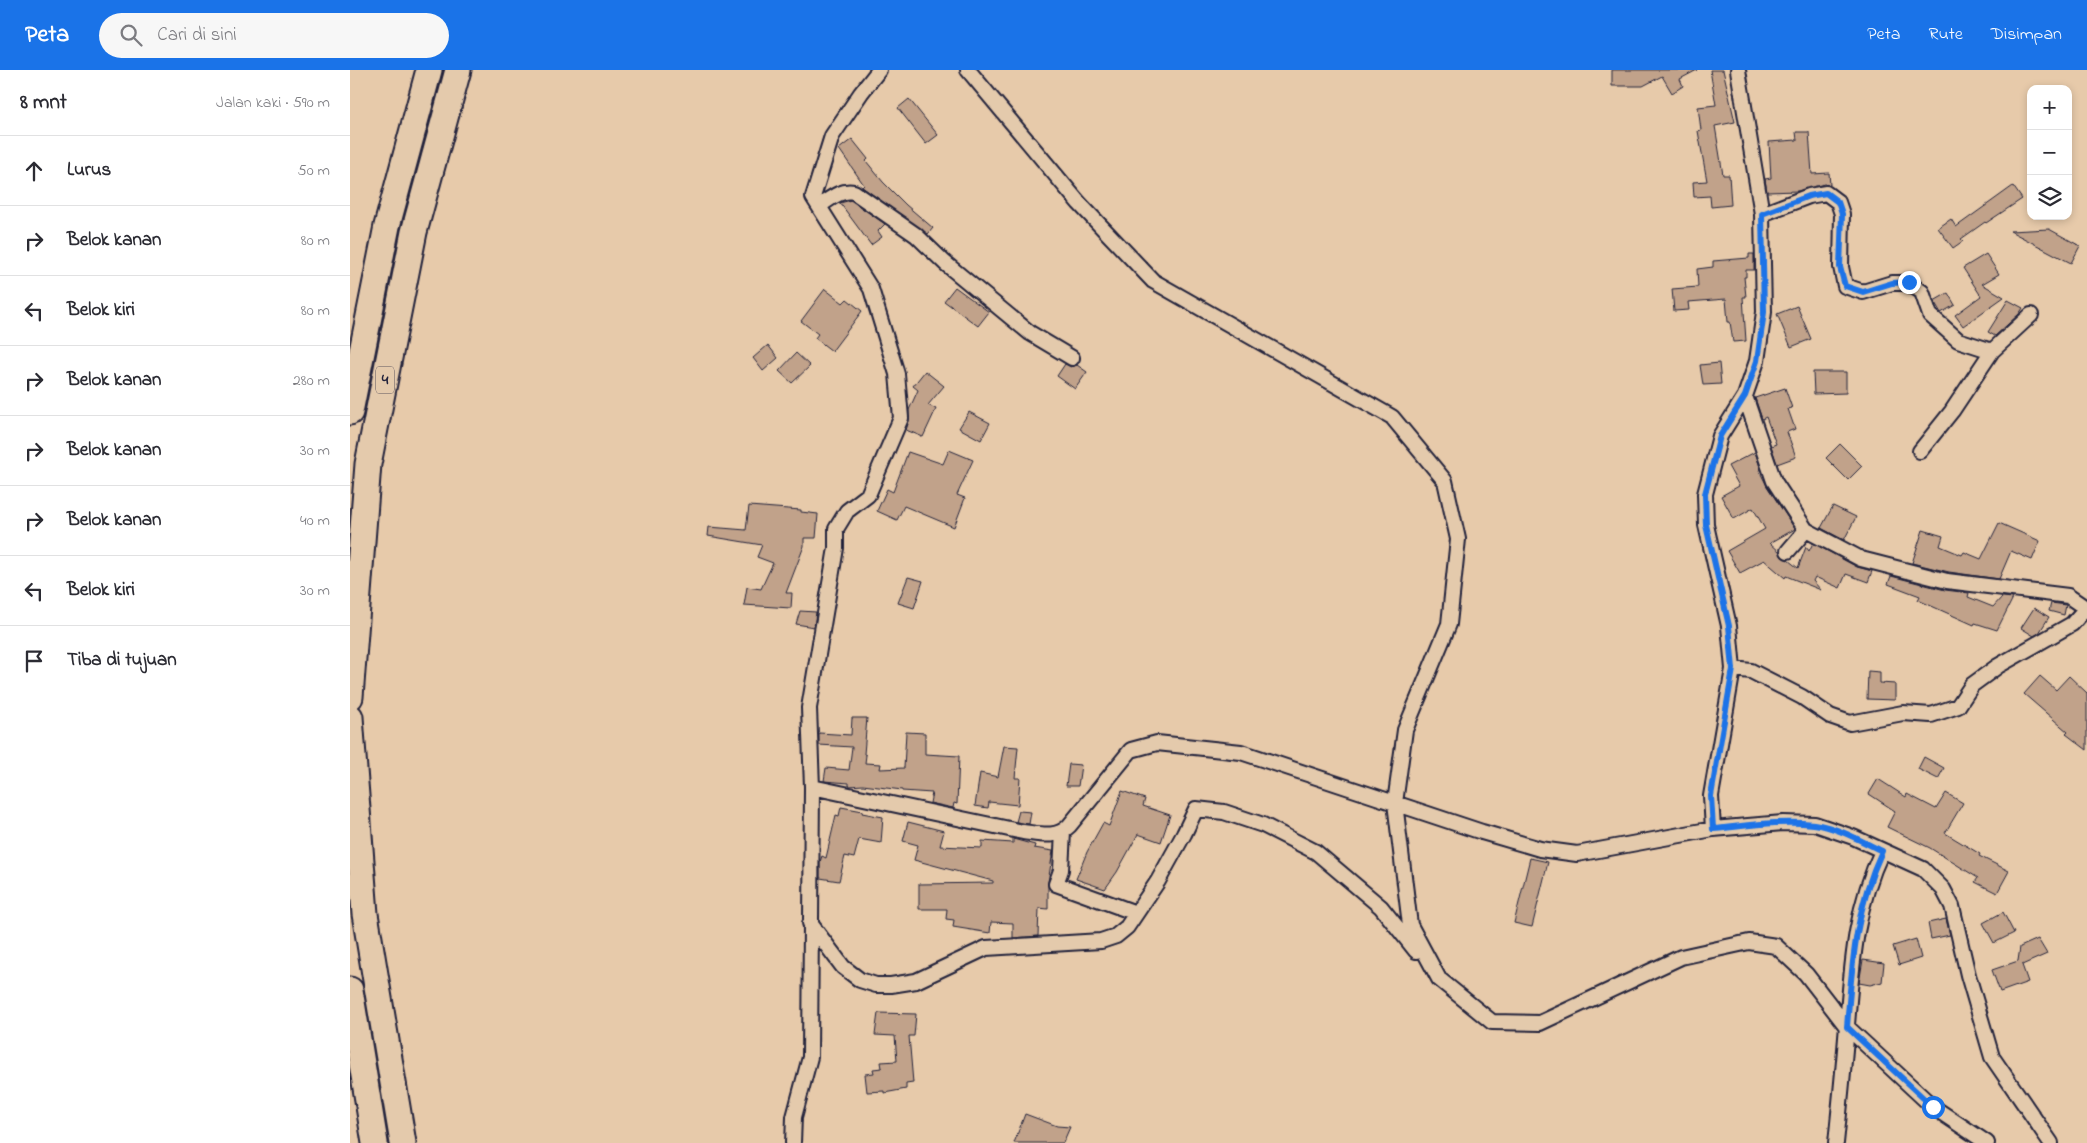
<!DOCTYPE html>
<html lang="id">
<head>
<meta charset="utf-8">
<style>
	:root { --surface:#fff; --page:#f7f7f7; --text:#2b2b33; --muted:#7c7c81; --line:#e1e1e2; --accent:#1a73e8 }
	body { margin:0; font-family:"Indie Flower",sans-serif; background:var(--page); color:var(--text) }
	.controls { position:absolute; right:15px; top:15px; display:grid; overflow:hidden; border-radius:10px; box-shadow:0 2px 8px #0003 }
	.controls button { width:45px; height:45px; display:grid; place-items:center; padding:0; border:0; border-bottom:1px solid var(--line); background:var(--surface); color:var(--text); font:25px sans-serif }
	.stop { position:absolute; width:15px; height:15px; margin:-11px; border:4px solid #1a73e8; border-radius:50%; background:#fff }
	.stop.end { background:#1a73e8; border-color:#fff; box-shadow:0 1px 5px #0008 }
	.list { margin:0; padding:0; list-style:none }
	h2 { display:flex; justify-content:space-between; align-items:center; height:65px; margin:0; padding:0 20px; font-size:21px }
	h2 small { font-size:16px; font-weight:400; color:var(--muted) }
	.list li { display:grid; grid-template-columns:32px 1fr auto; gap:15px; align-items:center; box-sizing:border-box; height:70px; padding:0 20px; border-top:1px solid var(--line) }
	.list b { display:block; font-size:19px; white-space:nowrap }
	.list em { font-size:16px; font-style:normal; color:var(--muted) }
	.icon { flex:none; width:28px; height:28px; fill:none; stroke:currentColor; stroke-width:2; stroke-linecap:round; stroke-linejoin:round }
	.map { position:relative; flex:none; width:1737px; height:1073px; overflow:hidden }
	header { display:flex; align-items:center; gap:30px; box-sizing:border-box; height:70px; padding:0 25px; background:var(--accent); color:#fff }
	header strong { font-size:24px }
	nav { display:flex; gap:28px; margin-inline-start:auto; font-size:18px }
	.search { width:350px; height:45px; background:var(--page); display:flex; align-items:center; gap:12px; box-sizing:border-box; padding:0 18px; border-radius:28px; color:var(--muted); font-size:19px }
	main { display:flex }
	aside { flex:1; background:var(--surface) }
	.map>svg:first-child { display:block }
	.building { fill:#c1a28a; stroke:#22223b }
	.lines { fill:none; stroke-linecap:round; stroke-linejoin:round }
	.street-casing { stroke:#22223b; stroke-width:18 }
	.highway-casing { stroke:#22223b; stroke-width:29 }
	.street { stroke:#e4caac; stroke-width:14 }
	.highway { stroke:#e4caac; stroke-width:25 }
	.route { stroke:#1a73e8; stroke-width:6 }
	.labels { text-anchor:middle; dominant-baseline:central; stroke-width:4; stroke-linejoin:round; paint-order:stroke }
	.shield { fill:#e4caac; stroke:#5c545d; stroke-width:1 }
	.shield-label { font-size:16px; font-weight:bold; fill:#22223b }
</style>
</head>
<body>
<header>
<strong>Peta</strong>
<div class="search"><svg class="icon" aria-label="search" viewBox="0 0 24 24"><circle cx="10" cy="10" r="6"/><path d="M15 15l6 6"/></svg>Cari di sini</div>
<nav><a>Peta</a><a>Rute</a><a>Disimpan</a></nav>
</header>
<main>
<aside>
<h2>8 mnt<small>Jalan kaki · 590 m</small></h2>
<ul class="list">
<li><svg class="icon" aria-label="ahead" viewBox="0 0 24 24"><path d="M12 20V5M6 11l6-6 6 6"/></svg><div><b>Lurus</b></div><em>50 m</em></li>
<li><svg class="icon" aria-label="right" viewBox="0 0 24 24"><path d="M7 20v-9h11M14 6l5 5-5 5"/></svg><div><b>Belok kanan</b></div><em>80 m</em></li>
<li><svg class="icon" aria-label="left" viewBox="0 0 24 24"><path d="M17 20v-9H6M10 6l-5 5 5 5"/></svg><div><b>Belok kiri</b></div><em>80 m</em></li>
<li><svg class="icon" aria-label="right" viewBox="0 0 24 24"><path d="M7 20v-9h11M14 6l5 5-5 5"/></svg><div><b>Belok kanan</b></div><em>280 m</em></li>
<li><svg class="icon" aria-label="right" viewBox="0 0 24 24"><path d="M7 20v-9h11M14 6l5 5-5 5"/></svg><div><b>Belok kanan</b></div><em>30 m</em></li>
<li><svg class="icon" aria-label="right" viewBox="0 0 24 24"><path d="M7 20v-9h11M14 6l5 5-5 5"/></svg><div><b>Belok kanan</b></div><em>40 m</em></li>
<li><svg class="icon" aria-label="left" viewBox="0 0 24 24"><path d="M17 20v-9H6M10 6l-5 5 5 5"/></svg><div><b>Belok kiri</b></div><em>30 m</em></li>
<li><svg class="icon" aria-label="arrive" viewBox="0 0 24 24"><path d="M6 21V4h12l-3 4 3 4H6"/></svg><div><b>Tiba di tujuan</b></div></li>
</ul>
</aside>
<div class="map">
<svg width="1737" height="1073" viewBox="0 0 1737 1073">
	<rect width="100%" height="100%" fill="#e7caaa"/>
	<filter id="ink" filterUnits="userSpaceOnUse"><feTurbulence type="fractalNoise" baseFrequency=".02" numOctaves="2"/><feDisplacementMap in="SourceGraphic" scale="10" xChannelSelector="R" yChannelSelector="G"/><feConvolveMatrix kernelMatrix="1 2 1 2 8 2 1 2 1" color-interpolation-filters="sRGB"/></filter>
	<g filter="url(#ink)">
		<!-- building -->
		<path class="building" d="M1262 0H1347L1330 9 1333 16 1322 23 1312 6 1293 16H1262Z
			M1360 0H1373L1385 52 1365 56 1373 105H1379L1381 135 1361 137 1360 126 1344 127 1343 112 1357 111 1348 61 1351 60 1348 37 1366 35Z
			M559 29 588 65 576 74 548 38Z
			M1446 62H1459L1462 104 1479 103 1480 115 1474 114 1448 121 1417 122 1415 109 1421 108 1419 72 1447 70Z
			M502 69 518 89 516 91 533 112 556 135 583 158 578 164 512 117 514 115 489 79Z
			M1663 116 1672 129 1636 153 1635 152 1611 169 1613 171 1603 178 1588 158 1601 149 1606 157Z
			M501 130 535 154 528 161 532 167 521 175 490 133Z
			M1699 159 1730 176 1721 193 1660 161Z
			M1399 184H1404V200H1396V207H1394L1396 227H1393L1396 271 1383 272 1380 252H1378L1376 229 1338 232 1339 240 1324 241 1322 219 1348 217 1347 199 1363 197V191L1399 188Z
			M1636 184 1649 204 1632 214 1654 227 1613 256 1605 245 1631 226 1613 198Z
			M605 217 639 242 628 256 594 231Z
			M475 219 493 233 497 229 512 241 482 281 465 268 468 264 451 251Z
			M1598 223 1605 235 1591 243 1584 231Z
			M1658 230 1673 238 1669 244 1645 266 1638 262Z
			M1447 236 1461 269 1441 277 1427 244Z
			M418 275 428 288 413 301 403 288Z
			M446 283 460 296 442 313 429 301Z
			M1369 293 1371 314 1353 315 1350 295Z
			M715 294 721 297 727 295 737 302 725 319 707 306Z
			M575 301 594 316 578 335 586 339 573 367 556 360 559 351V340L568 320 563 316Z
			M1463 302H1496V323L1464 324Z
			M1435 318 1442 338 1438 339 1445 359 1437 362 1446 387 1427 394 1421 376 1426 374 1416 347 1412 349 1405 328Z
			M619 342 640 353 631 370 609 358Z
			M1490 374 1512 396 1498 410 1476 388Z
			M599 380 623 390 607 425 615 428 604 457 554 436 547 450 527 441 537 419 543 422 558 382 593 394Z
			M1405 382 1411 400H1409L1417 416 1445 459 1420 473 1430 482 1432 487 1438 490 1448 498 1456 477 1459 481 1463 473 1507 497 1522 501 1518 512 1496 504 1490 518 1465 507 1463 511 1471 520 1436 506 1435 508 1414 490 1390 503 1377 481 1415 459 1403 438 1384 449 1371 426 1389 416 1378 396Z
			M399 436 451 440V442L468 444 466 468H454V476L436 523H442L441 538 394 535 397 517 411 519 423 493 407 487 412 475 358 466 359 457 396 460Z
			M1483 436 1506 447 1494 470 1471 458Z
			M1649 453 1690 471 1682 490 1661 481 1649 509 1599 502 1562 493 1573 460 1593 466 1590 476 1612 485 1614 482 1631 489Z
			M1541 506 1595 520 1619 523 1618 527 1643 537 1652 527 1663 528 1647 560 1625 553 1624 555 1568 530 1570 526 1538 514Z
			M558 507 573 511 564 538 548 533Z
			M1701 533 1716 535 1714 545 1699 541Z
			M1684 538 1699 547 1689 563 1684 566 1671 558Z
			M450 541 466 542 464 557 446 554Z
			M1518 601 1530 602V613L1545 614V630L1517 629Z
			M1690 606 1706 620 1719 606 1737 623V680L1716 664 1718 662 1674 624Z
			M502 648H517L514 684 516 685 515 693 531 694 530 699 554 698 556 662 575 663V684L609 686 607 734 604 733 603 738 580 733 582 723 552 721V720L513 715 499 716V713L474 711 476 698 499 700 502 677 469 675V663L501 665Z
			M654 676 668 677 665 708H670L668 735 639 732 638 738 625 736 630 703 648 707Z
			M1574 687 1594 698 1588 709 1568 699Z
			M719 694 731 695 728 716H716Z
			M1528 709 1556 727 1557 724 1586 739 1596 723 1613 733 1595 763 1630 784 1629 786 1659 801 1647 823 1625 812 1628 808 1580 778 1537 757 1545 741 1519 724Z
			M772 721 795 729 793 736 820 745 811 772 788 764 767 802 755 819 726 809 737 782 753 753 759 756Z
			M491 737 513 741 512 743 533 747 531 773 509 769 504 788 495 786 489 811 470 808V792L472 786 476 788 486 745 489 746Z
			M669 741 681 742 679 754 666 752Z
			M558 752 594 761 590 776 632 778V771L663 773V769L685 775 684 778 703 781 698 812V839L689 838 688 866 663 868V853L641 852 640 863 603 857 604 850 596 849 597 839H569V814L643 813V811L564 790 568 775 553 771Z
			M1180 788 1198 792 1182 857 1164 853Z
			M1653 842 1664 863 1644 873 1633 853Z
			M1596 849 1600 865 1581 869 1578 853Z
			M1566 869 1571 888 1549 895 1543 876Z
			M1688 869 1697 884 1672 895 1678 912 1650 922 1642 900 1668 891 1670 877Z
			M1513 890 1534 893 1532 912 1520 915 1509 913Z
			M528 943 566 944 564 966H559L563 1013 556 1014V1019L534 1023V1021L517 1022 515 1004 524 1003 523 999 532 998 531 992 547 991 545 966 525 965Z
			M675 1044 707 1056 720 1057 713 1073H664Z"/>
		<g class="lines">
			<defs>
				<path id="street" d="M618 0 729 133 803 211 1042 347 1095 411 1108 469 1099 554 1055 660 1045 733 1060 855 1089 909 1142 952 1190 953 1331 887 1399 872 1426 876 1456 904 1497 957 1583 1037 1637 1073
					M469 136C480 129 491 119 504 122L566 165 595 193 680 263 722 288
					M1412 144 1459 126 1476 123 1488 132 1492 144 1491 197 1495 216 1513 222 1542 213H1559L1572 222 1580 245 1608 270 1642 281 1681 245
					M1395 326 1424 411 1456 460 1511 489 1597 511 1718 526 1737 539
					M1570 381 1602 341 1642 281
					M1438 481 1456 460
					M1383 599 1401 601 1452 627 1480 646 1500 653 1553 643 1581 645 1608 636 1622 615 1648 596 1722 554 1736 538
					M462 717 673 762C690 764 706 769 719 756L781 680 807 673 891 682 1132 762 1190 779 1227 784 1363 759 1433 753 1465 754 1503 767 1573 799 1593 819 1602 836 1618 905 1642 987 1701 1073
					M1363 759 1361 726 1383 599 1379 556 1356 455 1355 424 1370 366 1395 326 1407 291 1414 242 1412 144 1388 0
					M713 762 711 800 706 814 786 843
					M460 853 493 897 510 910 526 915H541L566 911 636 878 751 871 766 866 777 857 808 811 834 764 846 739 874 742 913 755 966 782 1031 837 1066 881
					M443 1073 444 1047 460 987 462 717 459 638 486 478V459L497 441 518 425 551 348 547 304 521 219 463 127 482 66 511 23 529 0
					M1486 1073C1490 1034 1494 995 1497 955 1502 894 1505 838 1532 781"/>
				<path id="highway" d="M0 342 37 156 79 0
					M0 627 18 394 64 162 108 0
					M0 647 15 844 53 1073
					M0 920 25 1073"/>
			</defs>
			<!-- street casing -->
			<use href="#street" class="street-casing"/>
			<!-- highway casing -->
			<use href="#highway" class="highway-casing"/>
			<!-- street -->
			<use href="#street" class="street"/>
			<!-- highway -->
			<use href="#highway" class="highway"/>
		</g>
	</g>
	<g class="lines" filter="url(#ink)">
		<!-- route -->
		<path class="route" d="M1559 212 1542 213 1513 222 1495 216 1490 197 1492 144 1488 132 1476 123 1459 126 1412 144 1414 242 1407 291 1395 326 1370 366 1355 424 1356 455 1379 556 1383 599 1361 726 1363 759C1396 756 1431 750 1464 754 1487 757 1511 771 1532 781 1505 839 1502 895 1497 957L1583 1037"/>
	</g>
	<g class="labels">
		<!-- shield labels -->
		<rect class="shield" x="26" y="296.5" width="18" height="27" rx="4"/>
		<g class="shield-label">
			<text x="35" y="310">4</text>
		</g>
	</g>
</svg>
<div class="controls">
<button>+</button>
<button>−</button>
<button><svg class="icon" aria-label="layers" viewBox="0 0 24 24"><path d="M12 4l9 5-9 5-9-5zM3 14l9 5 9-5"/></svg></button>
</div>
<div class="stop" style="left:1583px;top:1037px"></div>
<div class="stop end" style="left:1559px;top:212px"></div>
</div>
</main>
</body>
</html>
